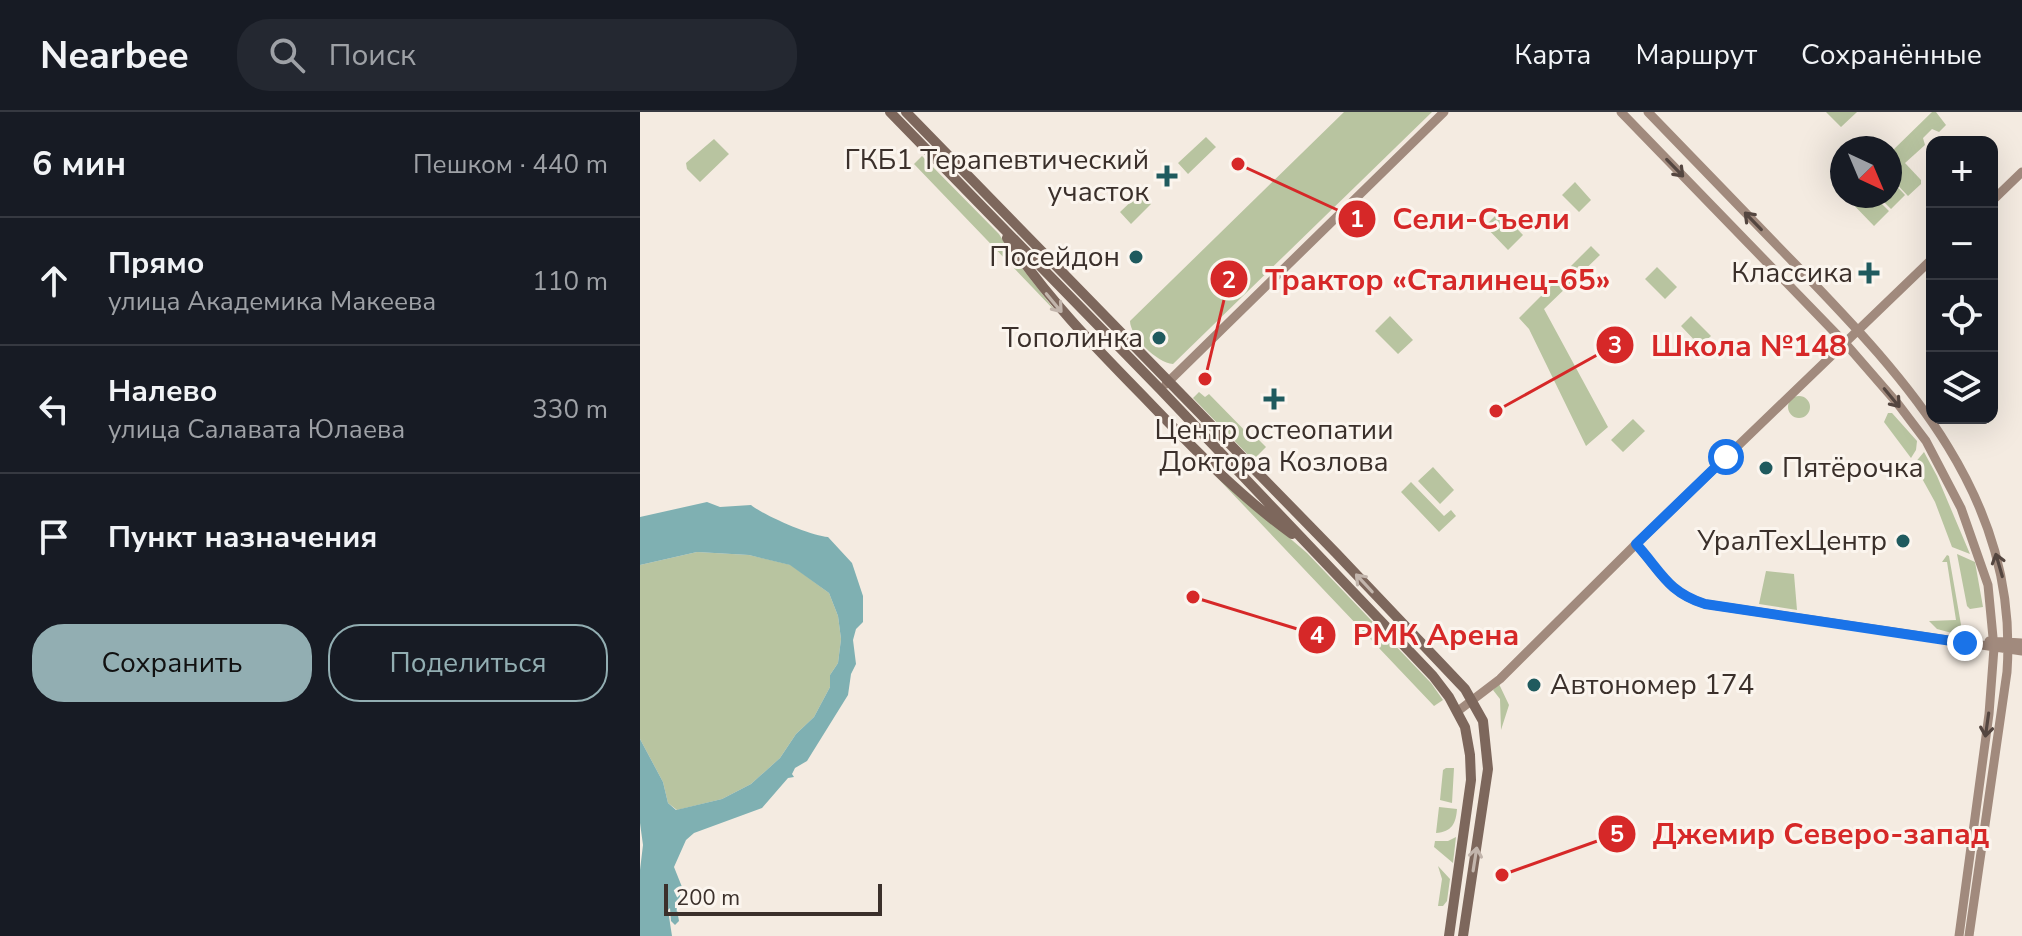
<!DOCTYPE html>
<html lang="ru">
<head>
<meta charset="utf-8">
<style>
	:root { --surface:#171b24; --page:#242831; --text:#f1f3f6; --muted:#9ea1a6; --line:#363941; --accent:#92aeb2 }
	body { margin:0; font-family:"Nunito Sans",sans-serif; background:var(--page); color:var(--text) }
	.controls { position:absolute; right:24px; top:24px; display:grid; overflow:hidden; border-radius:16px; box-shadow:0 8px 32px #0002 }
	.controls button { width:72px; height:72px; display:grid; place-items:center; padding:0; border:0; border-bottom:2px solid var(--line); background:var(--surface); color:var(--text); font:40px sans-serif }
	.compass { position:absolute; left:1190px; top:24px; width:72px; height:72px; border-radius:50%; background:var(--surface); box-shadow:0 8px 32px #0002; rotate:136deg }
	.scale { position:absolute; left:24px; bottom:20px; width:218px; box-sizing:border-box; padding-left:8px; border:4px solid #3b302b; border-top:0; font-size:22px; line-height:28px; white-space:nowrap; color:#3b302b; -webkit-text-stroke:6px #fbf5ee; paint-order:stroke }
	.stop { position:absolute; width:24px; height:24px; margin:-18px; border:6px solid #1a73e8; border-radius:50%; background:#fff }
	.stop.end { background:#1a73e8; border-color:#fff; box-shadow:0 2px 8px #0008 }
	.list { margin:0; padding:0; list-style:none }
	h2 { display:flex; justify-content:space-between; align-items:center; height:104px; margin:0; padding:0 32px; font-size:34px }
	h2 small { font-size:26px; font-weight:400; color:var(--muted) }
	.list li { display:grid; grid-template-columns:52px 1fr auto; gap:24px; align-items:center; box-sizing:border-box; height:128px; padding:0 32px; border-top:2px solid var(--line) }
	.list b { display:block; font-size:30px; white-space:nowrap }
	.list p { margin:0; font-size:26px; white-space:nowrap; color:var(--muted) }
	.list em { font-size:26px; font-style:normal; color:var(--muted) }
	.actions { display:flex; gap:16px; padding:24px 32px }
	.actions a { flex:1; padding:18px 0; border:2px solid var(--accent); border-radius:32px; text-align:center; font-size:28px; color:var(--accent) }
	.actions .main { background:var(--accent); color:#111 }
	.icon { flex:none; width:44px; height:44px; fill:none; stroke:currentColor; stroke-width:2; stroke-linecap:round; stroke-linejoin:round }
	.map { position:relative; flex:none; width:1382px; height:824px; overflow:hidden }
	header { display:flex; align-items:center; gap:48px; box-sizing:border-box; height:112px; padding:0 40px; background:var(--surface); border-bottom:2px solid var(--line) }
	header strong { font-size:38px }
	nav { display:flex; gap:44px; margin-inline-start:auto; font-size:28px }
	.search { width:560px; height:72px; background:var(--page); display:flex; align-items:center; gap:20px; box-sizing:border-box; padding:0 28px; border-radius:32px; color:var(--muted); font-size:30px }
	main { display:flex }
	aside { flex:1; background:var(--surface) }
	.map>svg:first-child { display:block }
	.green { fill:#b8c4a0 }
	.water { fill:#7fb0b2 }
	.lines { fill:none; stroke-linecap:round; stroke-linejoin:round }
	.secondary { stroke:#a18a7d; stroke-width:9 }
	.primary { stroke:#7d675c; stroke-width:10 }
	.oneway { stroke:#544640 }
	.oneway2 { stroke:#c2b5ac }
	.route { stroke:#1a73e8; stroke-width:10 }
	.poi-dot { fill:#1f5a5e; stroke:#fbf5ee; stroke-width:3 }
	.labels { text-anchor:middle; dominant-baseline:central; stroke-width:6; stroke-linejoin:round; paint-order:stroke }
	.poi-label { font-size:28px; fill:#3b302b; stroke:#fbf5ee; text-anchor:end }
	.leader { fill:none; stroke:#d62828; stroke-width:3 }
	.callout-dot { fill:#d62828; stroke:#fbf5ee; stroke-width:3 }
	.mark-label { font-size:24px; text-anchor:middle; font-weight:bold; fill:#fff }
	.callout-label { font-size:30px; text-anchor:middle; font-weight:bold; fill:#d62828; stroke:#fbf5ee; stroke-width:6; stroke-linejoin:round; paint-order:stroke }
</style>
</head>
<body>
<header>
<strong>Nearbee</strong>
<div class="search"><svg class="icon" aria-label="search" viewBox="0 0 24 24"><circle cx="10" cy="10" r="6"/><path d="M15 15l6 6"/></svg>Поиск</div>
<nav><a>Карта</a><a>Маршрут</a><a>Сохранённые</a></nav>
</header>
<main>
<aside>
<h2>6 мин<small>Пешком · 440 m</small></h2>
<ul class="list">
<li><svg class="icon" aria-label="ahead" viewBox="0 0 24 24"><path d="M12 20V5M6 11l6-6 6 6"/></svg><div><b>Прямо</b><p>улица Академика Макеева</p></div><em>110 m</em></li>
<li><svg class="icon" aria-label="left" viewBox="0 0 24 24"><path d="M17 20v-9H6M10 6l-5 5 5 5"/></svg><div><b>Налево</b><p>улица Салавата Юлаева</p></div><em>330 m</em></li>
<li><svg class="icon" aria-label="arrive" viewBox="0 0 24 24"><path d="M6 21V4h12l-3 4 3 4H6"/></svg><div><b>Пункт назначения</b></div></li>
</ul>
<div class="actions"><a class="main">Сохранить</a><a>Поделиться</a></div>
</aside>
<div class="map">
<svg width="1382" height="824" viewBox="0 0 1382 824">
	<rect width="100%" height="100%" fill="#f4ebe1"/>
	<!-- green -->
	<path class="green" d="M704 0H792L533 252C517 251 490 224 490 209Z
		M1186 0H1217L1201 15Z
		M1292 0H1296L1306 13 1299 20 1292 17 1283 26 1285 33 1265 51 1281 68V72L1268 84 1250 65V41Z
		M566 25 576 35 548 62 538 51Z
		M74 27 89 42 60 70 47 57 46 51Z
		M282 44 359 122 375 147 417 201 274 52Z
		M1250 67 1265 83 1251 97 1238 84H1250Z
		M935 70 951 88 939 100 922 83Z
		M500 81 511 92 491 112 480 100Z
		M1209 84H1234L1249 99 1234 114 1207 86Z
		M860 99 883 123 868 138 845 114Z
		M951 134 960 143 904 197 968 315 946 334 889 217 879 206Z
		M1017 155 1037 175 1025 187 1005 167Z
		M750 204 773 228 758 242 735 219Z
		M1051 204 1071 224 1060 234 1041 214Z
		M559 280 565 285 569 282 615 329 618 327 626 335 613 348 553 286Z
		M1148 295a11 11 0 1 1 22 0a11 11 0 1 1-22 0Z
		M1248 301H1252L1277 329 1276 338 1271 346 1244 310Z
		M993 307 1005 319 983 340 971 328Z
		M1284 340 1297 364 1330 442 1312 435 1295 390 1274 352Z
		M793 355 814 378 800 392 778 369Z
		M569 357 667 441 791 571 803 588 794 594Z
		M771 370 804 404 811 398 816 404 799 420 761 380Z
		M57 440 109 443 151 453 189 481 198 504 201 527 198 551 190 563V575L174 605 156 622 140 646 111 672 82 687 37 698 28 691 23 670 0 627V453Z
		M1317 442 1335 450 1343 495 1330 497 1327 494Z
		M1307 443 1309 444 1323 524 1297 517 1289 509 1316 508 1307 450H1302Z
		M1126 459 1154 462 1157 498 1119 492Z
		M859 572 869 593 861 618 860 587 853 578Z
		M806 656H814L812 691 800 688 803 658Z
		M799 695 817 697C816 711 812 720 796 721Z
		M816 725 813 751 794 735 795 729H808Z
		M798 754 810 767 807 789 803 794H798L802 767Z"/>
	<!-- water -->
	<path class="water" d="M67 390 80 395 111 393C125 404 171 424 188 425L212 451 223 484V510L216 517 213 528 216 552 211 562 208 583 167 649 155 656 152 662 154 665 148 666 122 696 54 721 46 728 34 755 42 775 37 798 39 809 35 813 31 809 30 796 28 798 32 824H0V758L3 733 0 711V627L23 670 28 691 36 698 82 687 111 672 140 646 156 622 174 605 190 575V563L198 551 201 527 198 504 189 481 150 453 109 443 57 440 0 453V405Z"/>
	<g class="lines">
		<!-- secondary -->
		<path class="secondary" d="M981 0 1205 231 1258 292 1286 329 1321 396 1348 473 1354 536 1349 602 1319 824
			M1008 0C1057 51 1107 102 1156 153 1268 269 1379 386 1367 560L1329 824
			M1352 89 1382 60
			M526 272 804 0
			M996 432C1020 459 1027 480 1065 492L1382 539
			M1349 529 1382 531
			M818 599 860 567 996 432 1292 147"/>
		<!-- primary -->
		<path class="primary" d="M250 0 520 277 793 564 809 585 825 615 830 643 831 668 809 824
			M266 0 696 441 825 577 843 609 848 657 823 824
			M367 126C406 185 454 234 503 284 550 333 597 382 652 422"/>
	</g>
	<!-- one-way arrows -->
	<defs><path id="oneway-shaft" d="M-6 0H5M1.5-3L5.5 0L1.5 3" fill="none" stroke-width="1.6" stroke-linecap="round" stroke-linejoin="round" transform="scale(2)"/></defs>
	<g class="oneway">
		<use href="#oneway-shaft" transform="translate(1035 56) rotate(46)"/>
		<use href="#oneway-shaft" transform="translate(1113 109) rotate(-134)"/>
		<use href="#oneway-shaft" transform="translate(1252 286) rotate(50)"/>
		<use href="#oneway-shaft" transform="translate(1359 453) rotate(-106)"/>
		<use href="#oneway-shaft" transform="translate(1347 613) rotate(98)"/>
	</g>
	<g class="oneway2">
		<use href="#oneway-shaft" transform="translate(414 191) rotate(50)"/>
		<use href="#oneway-shaft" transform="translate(724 471) rotate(-133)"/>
		<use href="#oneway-shaft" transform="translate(835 747) rotate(-81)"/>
	</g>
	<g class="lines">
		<!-- route -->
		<path class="route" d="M1086 345 996 432C1021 459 1027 480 1065 492L1325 531"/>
	</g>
	<!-- markers -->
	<g class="poi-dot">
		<path d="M523 52h8v8h8v8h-8v8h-8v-8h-8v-8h8z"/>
		<circle cx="496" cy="145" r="8"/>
		<path d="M1225 149h8v8h8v8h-8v8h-8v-8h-8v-8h8z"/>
		<circle cx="519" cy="226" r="8"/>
		<path d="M630 275h8v8h8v8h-8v8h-8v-8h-8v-8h8z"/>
		<circle cx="1126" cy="356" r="8"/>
		<circle cx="1263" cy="429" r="8"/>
		<circle cx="894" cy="573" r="8"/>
	</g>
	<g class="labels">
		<!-- poi labels -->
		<g class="poi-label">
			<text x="509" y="48">ГКБ1 Терапевтический<tspan x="509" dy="32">участок</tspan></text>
			<text x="480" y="145">Посейдон</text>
			<text x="1213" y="161">Классика</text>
			<text x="503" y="226">Тополинка</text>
			<text x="634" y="318" text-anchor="middle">Центр остеопатии<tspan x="634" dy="32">Доктора Козлова</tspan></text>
			<text x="1142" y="356" text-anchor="start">Пятёрочка</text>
			<text x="1247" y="429">УралТехЦентр</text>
			<text x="910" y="573" text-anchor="start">Автономер 174</text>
		</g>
	</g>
	<!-- callouts -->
	<path class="leader" d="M598 52L717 107M565 267L589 167M856 299L975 233M553 485L677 523M862 763L977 722"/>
	<g class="callout-dot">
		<circle cx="598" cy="52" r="8"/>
		<circle cx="565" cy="267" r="8"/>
		<circle cx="856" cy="299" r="8"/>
		<circle cx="553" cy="485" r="8"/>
		<circle cx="862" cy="763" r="8"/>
		<circle cx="717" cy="107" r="20"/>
		<circle cx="589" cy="167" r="20"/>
		<circle cx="975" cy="233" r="20"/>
		<circle cx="677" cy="523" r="20"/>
		<circle cx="977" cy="722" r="20"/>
	</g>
	<g class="mark-label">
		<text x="717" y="115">1</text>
		<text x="589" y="176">2</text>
		<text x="975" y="241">3</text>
		<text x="677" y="531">4</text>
		<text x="977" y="730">5</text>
	</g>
	<g class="callout-label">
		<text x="841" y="117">Сели-Съели</text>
		<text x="798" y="178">Трактор «Сталинец-65»</text>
		<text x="1109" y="244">Школа №148</text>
		<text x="796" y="533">РМК Арена</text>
		<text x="1181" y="732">Джемир Северо-запад</text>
	</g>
</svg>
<div class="controls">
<button>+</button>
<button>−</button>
<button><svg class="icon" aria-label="locate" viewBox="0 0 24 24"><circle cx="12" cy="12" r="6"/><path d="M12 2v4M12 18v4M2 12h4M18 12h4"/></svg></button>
<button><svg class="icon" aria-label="layers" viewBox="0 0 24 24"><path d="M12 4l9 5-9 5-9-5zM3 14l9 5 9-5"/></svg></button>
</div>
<svg class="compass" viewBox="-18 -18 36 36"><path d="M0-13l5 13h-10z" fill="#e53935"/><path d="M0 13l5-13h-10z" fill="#9ea1a6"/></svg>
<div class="scale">200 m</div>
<div class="stop" style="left:1086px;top:345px"></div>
<div class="stop end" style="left:1325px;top:531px"></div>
</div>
</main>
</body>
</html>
